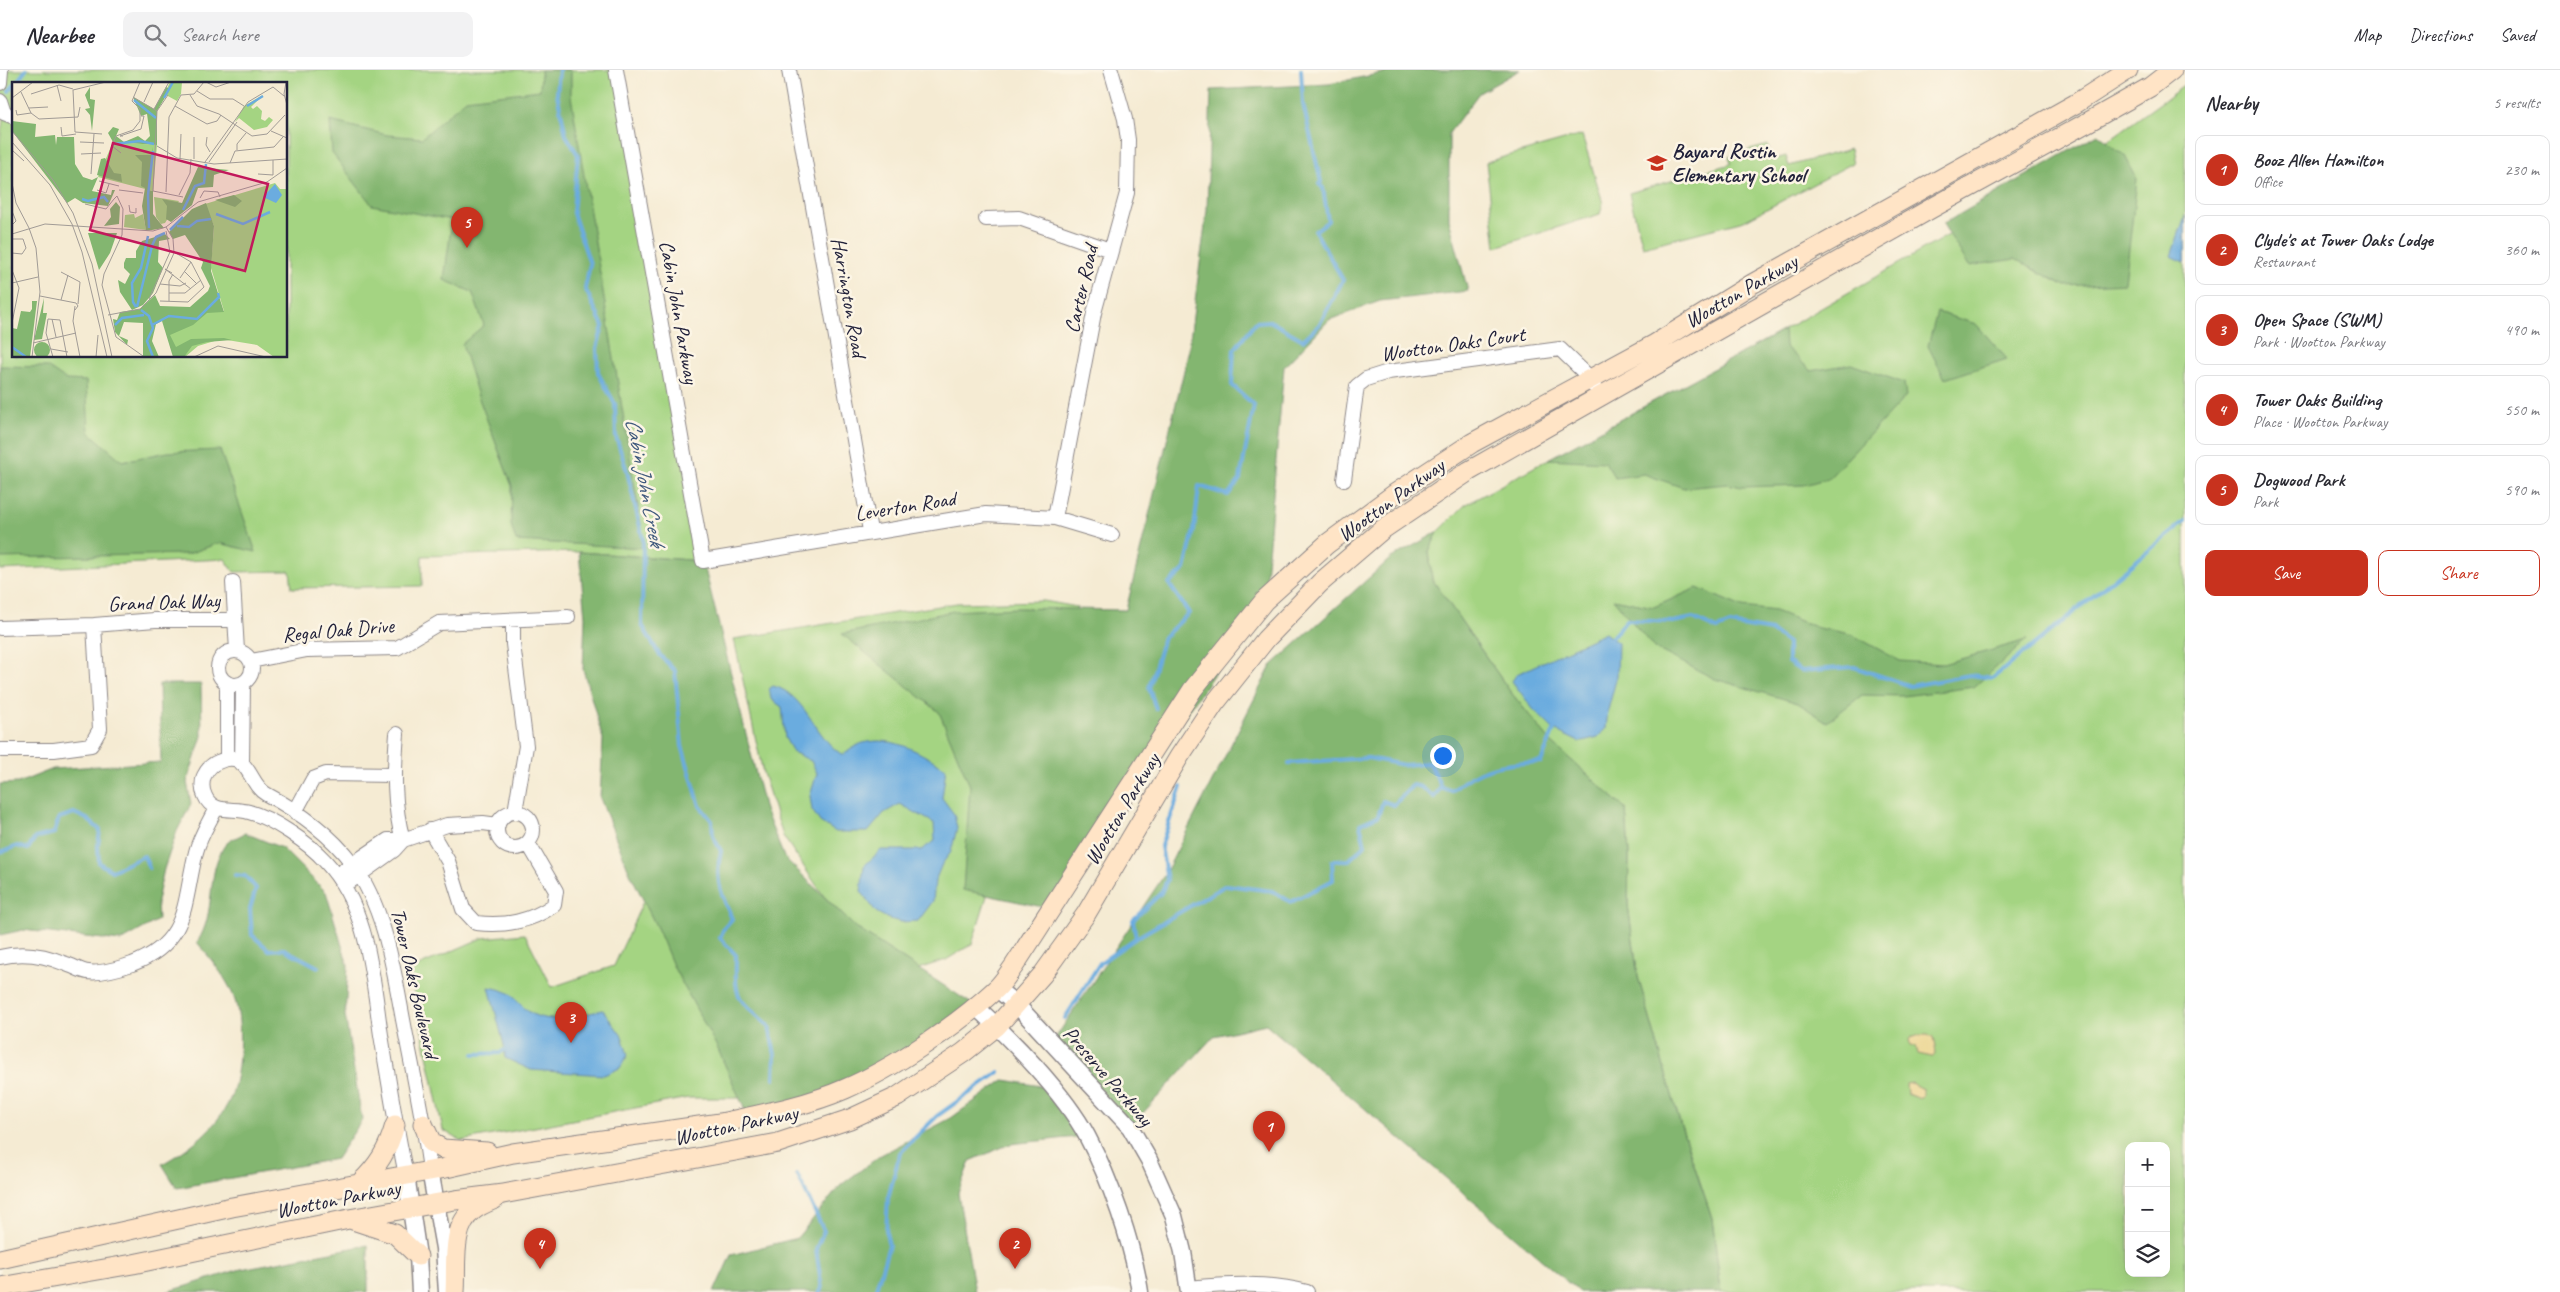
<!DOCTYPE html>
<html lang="en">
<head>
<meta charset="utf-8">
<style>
	:root { --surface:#fff; --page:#f2f2f3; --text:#2b2b33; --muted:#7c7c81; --line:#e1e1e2; --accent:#c8321e }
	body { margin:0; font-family:Caveat,sans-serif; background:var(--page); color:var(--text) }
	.controls { position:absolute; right:15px; bottom:15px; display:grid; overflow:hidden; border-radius:10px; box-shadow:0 5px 20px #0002 }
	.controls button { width:45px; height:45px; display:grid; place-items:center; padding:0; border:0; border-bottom:1px solid var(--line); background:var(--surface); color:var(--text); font:25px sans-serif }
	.you { position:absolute; left:1442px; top:685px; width:18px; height:18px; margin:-12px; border:4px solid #fff; border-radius:50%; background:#1a73e8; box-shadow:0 0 0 8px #1a73e833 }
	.badge { display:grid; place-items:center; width:32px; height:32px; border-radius:50%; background:var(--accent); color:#fff; font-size:16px; font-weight:700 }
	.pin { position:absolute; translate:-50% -41px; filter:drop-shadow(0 1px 2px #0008) }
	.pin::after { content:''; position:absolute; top:26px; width:18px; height:15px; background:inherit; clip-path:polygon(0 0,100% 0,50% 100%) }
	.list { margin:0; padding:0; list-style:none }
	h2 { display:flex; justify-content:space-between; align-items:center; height:65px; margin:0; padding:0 20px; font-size:21px }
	h2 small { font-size:16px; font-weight:400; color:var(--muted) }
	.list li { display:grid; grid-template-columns:32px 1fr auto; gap:15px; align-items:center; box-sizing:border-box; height:70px; margin:0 10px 10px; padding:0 10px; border:1px solid var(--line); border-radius:10px }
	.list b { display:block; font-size:19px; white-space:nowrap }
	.list p { margin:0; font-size:16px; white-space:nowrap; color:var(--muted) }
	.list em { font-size:16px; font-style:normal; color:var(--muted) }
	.actions { display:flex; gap:10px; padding:15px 20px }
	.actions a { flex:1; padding:11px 0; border:1px solid var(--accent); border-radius:10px; text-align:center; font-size:18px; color:var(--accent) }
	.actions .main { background:var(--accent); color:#fff }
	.icon { flex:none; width:28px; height:28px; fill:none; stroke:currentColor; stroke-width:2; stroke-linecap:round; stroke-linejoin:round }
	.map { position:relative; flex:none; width:2185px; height:1222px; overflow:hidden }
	header { display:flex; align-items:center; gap:30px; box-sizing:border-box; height:70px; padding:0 25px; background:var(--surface); border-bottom:1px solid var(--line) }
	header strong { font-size:24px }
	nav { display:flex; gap:28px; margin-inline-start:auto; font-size:18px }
	.search { width:350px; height:45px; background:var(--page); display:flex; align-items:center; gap:12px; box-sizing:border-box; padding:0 18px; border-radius:10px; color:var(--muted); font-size:19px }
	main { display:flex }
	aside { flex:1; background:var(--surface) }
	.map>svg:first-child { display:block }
	.green { fill:#a4d482; stroke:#637b5e; fill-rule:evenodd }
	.forest { fill:#83b670; stroke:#526c56 }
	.sand { fill:#eeda9e; stroke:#887e6c }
	.water { fill:#6bacdf; stroke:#46678d }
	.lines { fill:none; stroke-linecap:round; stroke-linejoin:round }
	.stream { stroke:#6bacdf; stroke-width:4 }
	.minor-casing { stroke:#8c8687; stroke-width:16 }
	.tertiary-casing { stroke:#8c8687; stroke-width:19 }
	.secondary-casing { stroke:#8c8687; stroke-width:21 }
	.minor { stroke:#fff; stroke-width:14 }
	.tertiary { stroke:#fff; stroke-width:16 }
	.secondary { stroke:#ffe4c6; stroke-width:19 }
	.labels { text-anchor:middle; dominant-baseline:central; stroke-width:5; stroke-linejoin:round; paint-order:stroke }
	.poi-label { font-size:21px; font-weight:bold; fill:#22223b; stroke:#fcf5e5; text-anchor:start }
	.street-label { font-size:21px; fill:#22223b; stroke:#fcf5e5 }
	.water-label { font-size:22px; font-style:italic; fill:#3f597d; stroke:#fcf5e5 }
	.inset-river { fill:none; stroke:#6bacdf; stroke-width:2.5 }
	.inset-road { fill:none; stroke:#a19b96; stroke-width:1 }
	.view { fill:#c2185b; fill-opacity:0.15; stroke:#c2185b; stroke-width:2.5 }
	.inset-edge { fill:none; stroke:#22223b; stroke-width:2.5 }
</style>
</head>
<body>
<header>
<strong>Nearbee</strong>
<div class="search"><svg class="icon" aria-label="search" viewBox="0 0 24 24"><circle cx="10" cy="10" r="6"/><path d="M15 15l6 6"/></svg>Search here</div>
<nav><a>Map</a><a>Directions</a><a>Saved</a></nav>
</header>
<main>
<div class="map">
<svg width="2185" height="1222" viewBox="0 0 2185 1222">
	<rect width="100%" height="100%" fill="#fcf5e5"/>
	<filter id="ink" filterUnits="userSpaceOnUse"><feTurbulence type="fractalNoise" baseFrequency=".02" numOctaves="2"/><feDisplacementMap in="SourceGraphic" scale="10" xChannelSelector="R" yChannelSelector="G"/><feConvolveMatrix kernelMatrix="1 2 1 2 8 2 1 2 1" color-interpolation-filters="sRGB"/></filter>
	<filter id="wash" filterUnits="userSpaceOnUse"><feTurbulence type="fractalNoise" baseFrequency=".0096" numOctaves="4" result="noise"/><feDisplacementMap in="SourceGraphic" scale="20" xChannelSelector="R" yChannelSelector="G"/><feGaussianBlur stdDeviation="1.12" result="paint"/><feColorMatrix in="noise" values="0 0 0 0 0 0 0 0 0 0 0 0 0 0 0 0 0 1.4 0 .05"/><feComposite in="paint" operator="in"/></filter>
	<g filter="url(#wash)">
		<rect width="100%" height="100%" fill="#f5ebd3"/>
		<!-- green -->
		<path class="green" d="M1 0H616L703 491 579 482 422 486V516L292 518 290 501 234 502 225 489 0 500V71L4 43 0 31ZM14 14H286V286H14Z
			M2185 15V1222H1721L1712 1148 1680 1053 1638 907 1628 835 1629 785 1626 739 1551 673 1509 620 1432 509 1429 481 1438 462 1465 435 1771 267 2088 85ZM2129 1076H2166V1203H2129Z
			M1582 65 1603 133 1600 144 1496 177 1486 92Z
			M1768 75 1772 90 1786 86 1789 96 1850 79 1853 93 1744 151 1643 177 1629 123 1731 94 1729 86Z
			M1044 531 1077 537 972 874 946 890 918 899 856 858 823 825 783 766 763 703 734 569 957 533Z
			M646 825 745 1028H688L461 1071 443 1060 409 900 482 868 525 864 552 917 614 896Z"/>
		<!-- forest -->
		<path class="forest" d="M541 0H571V26L645 478 516 471 511 455 512 416 478 326 462 274 484 255 472 222 444 210 452 150 372 135 332 83 330 51 387 65 422 68 466 29 540 20Z
			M1397 0H1520L1479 23 1449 63V150L1468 221 1380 231 1329 250 1284 297 1264 531 1052 839 963 820 970 716 939 642 842 564 954 541 1017 538 1126 540 1188 284 1207 140 1211 20 1329 14Z
			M2098 64 2125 86 2137 109 2125 213 2065 216 2015 189 1969 196 1943 154Z
			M1937 242 1976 254 2007 289 1945 309 1928 276Z
			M1784 260 1785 276 1811 301 1851 294 1904 313 1906 326 1829 408 1804 415 1742 417 1727 414 1684 418 1644 404 1615 408 1605 392 1548 389Z
			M0 296 47 297 66 310 86 311 89 362 122 391 168 382 220 380 256 482 219 473 188 484 0 488Z
			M1438 462 1429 481 1432 509 1509 620 1551 672 1626 739 1629 785 1628 835 1638 907 1680 1053 1712 1148 1721 1222H1579L1266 954 1214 966 1130 1057 1052 973 1165 804 1271 596 1391 488Z
			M579 482 703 491 765 740 784 787 856 858 975 936 845 1019 748 1047 717 977 674 898 659 862 629 801 600 728 603 669 583 599 585 547Z
			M1697 518 1742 537 1775 541 1818 558 1851 564 1900 591 1943 594 2027 570 1974 617 1903 626 1862 625 1827 652 1798 633 1715 609 1654 578 1613 529 1654 537Z
			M159 614H201L202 666 187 712 191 734 177 761 164 799 157 831 158 850 121 871 23 860 0 865V714L18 713 53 699 161 692Z
			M245 763 282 778 326 822 348 896 345 945 362 1050 336 1089 177 1118 162 1094C188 1080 218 1057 230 1029 240 1007 242 961 237 938 232 913 212 891 197 872 217 844 205 803 225 775 229 770 240 766 245 763Z
			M1004 1010 1053 1018 1087 1066 1010 1074 970 1091 958 1123 975 1222H714L731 1185 797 1168 841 1115 881 1085 951 1048Z
			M368 1175V1222H167L241 1199Z"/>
		<!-- sand -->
		<path class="sand" d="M1916 965H1928L1933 968 1936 982 1932 987 1918 984 1916 976 1911 975 1909 971 1912 967Z
			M1912 1013 1923 1019V1026L1917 1028 1907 1024 1906 1014Z"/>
		<!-- water -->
		<path class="water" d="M2185 146V192L2171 186Z
			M1605 563 1618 573 1617 606 1608 640 1606 658 1598 667 1579 672 1554 660 1533 639 1512 611 1517 604Z
			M773 616C805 623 816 670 843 685 849 681 856 675 863 673 894 665 920 683 946 698L942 728 954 744 957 758 951 782 942 794 935 811 933 831 918 851 900 852 887 848 876 842 861 821 864 796 881 780H921L935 771 934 753 900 734 884 743 868 762H836L820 752 812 740 810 726 817 703 811 691 793 682 785 668 782 637 771 629 769 619Z
			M489 917C518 923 508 925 528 941 549 957 579 945 603 940L622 966 628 985 620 998 604 1005 531 1000 505 988 504 975Z"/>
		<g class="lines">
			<!-- stream -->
			<path class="stream" d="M559 0 557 24 566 65 578 85 573 143 590 194 585 218 603 256 597 278 598 303 615 334 616 367 627 401 643 469 642 555 659 584 675 601 682 676 700 736 712 751 713 766 721 781C714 810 721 823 732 849L724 858 720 868 736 885C735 933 736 926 769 956L775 985 774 1008
				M15 14 26 0
				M9 21 14 15
				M1611 568 1627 550 1673 552 1693 548 1717 559 1730 554 1771 561 1788 573V592L1801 601 1854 597 1910 616 1970 605 1993 608 2185 451
				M1156 639 1149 618 1164 567 1189 543 1169 514 1185 499 1194 460 1199 416 1228 425 1240 409 1254 335 1232 315 1234 280 1256 252 1270 251 1303 270 1319 255 1343 210 1315 161 1328 151 1323 118 1319 114 1321 112 1303 34 1301 0
				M1289 693 1368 688 1404 695 1430 693 1441 717 1452 721C1480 695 1504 694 1541 692L1554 660
				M0 783 17 776 28 779 35 768 54 763 59 748 74 743 87 749 100 760 98 776 99 793 112 801 144 786 149 798
				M235 805 245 806 256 818 250 839 252 865 269 880 284 879 318 897
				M1136 868 1226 815 1272 821 1291 832 1333 810 1332 791 1349 790 1365 775 1360 754 1378 746 1383 731 1394 735 1413 715 1421 717 1434 727 1441 717
				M1065 948 1100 893 1136 868 1133 850 1161 823 1167 810 1161 776 1181 717
				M474 984 500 983 504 980
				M797 1104 824 1161 816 1179 822 1219 819 1222
				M875 1222 889 1175 886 1163 888 1128 900 1083 937 1046 999 1002"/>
		</g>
	</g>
	<g filter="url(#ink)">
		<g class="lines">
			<defs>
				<path id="minor" d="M616 0 703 491 986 444 1055 448 1112 465
					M789 0 870 461
					M0 13 1 0
					M0 31 4 43 14 47
					M986 149 1019 148 1110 180
					M1344 410 1357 316 1366 309 1388 302 1560 279 1590 308 1594 316
					M1055 448 1094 243 1127 123 1128 70 1125 49 1111 0
					M233 512 237 581
					M513 551V574L526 676 515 742
					M0 558 94 555 155 550H235
					M218 598a17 17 0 1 1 34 0a17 17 0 1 1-34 0Z
					M251 591 307 580 397 578 439 553 568 547
					M227 613V689
					M397 664C394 700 393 735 403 770
					M0 680H54L91 675 100 659 94 555
					M242 694 243 614
					M295 742 313 709 326 704 394 705
					M497 760a18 18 0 1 1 36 0a18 18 0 1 1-36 0Z
					M430 760 448 791 463 839 476 853C506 856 530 852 554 835L556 821 528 773
					M345 799 388 770H403L447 755 483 753 498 755
					M352 810 394 780 403 770
					M0 887C23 881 45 885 66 894 73 896 81 901 88 902 100 904 120 898 132 894 190 872 183 832 196 782 200 766 209 753 216 738
					M406 1105C396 1058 389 1012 381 965 372 905 369 838 325 791 309 773 272 748 249 742 233 737 213 745 205 726 202 720 202 712 204 706 207 700 212 694 218 692 249 678 248 714 266 724 298 741 330 764 352 793 387 841 394 904 405 960 414 1007 424 1053 430 1100
					M1189 1218C1228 1214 1269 1212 1307 1222"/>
				<path id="tertiary" d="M997 919 1016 934 1130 1057 1149 1090 1174 1146 1183 1182 1189 1222
					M975 936C1012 970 1064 1023 1087 1066 1110 1109 1133 1174 1140 1222
					M430 1100 444 1178 447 1222
					M406 1105 418 1186 420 1222"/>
				<path id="secondary" d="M423 1054 432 1073 443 1079 487 1082
					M360 1113C378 1096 388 1080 395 1055
					M353 1150 395 1164 418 1186
					M0 1189 232 1137 446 1098 513 1083 720 1053C762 1044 806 1036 845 1019 894 998 956 956 995 920 1003 913 1008 904 1014 896L1193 619 1264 531 1327 474 1396 423 1472 373 1655 274 1752 214 2075 34 2128 0
					M0 1217 133 1194 349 1149 455 1130 503 1124 778 1073 850 1049 897 1027 963 983 997 956 1043 904 1086 844 1179 687 1215 633 1266 569 1320 513 1383 459 1469 401 1932 138 2088 52 2150 17 2172 0
					M455 1222C457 1197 450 1156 474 1140 480 1135 488 1132 495 1129"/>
			</defs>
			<!-- minor casing -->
			<use href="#minor" class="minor-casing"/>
			<!-- tertiary casing -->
			<use href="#tertiary" class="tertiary-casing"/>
			<!-- secondary casing -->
			<use href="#secondary" class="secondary-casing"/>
			<!-- minor -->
			<use href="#minor" class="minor"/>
			<!-- tertiary -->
			<use href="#tertiary" class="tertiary"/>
			<!-- secondary -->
			<use href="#secondary" class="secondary"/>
		</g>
	</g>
	<!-- icons -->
	<defs>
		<symbol id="school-bare" viewBox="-9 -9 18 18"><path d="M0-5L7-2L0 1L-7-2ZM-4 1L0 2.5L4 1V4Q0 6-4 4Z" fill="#c8321e" stroke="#fcf5e5" stroke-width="2.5" paint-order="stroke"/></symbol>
	</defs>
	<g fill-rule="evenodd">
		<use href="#school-bare" x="1643" y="79" width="28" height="28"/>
	</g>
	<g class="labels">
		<!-- poi labels -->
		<g class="poi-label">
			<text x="1672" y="81">Bayard Rustin<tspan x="1672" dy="24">Elementary School</tspan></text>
		</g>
		<!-- street labels -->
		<g class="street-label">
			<text transform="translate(1081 219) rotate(-77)">Carter Road</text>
			<text transform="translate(1741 221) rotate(-30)">Wootton Parkway</text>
			<text transform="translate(849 227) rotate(80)">Harrington Road</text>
			<text transform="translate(679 242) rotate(80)">Cabin John Parkway</text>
			<text transform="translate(1453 274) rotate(-8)">Wootton Oaks Court</text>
			<text transform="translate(1391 430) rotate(-36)">Wootton Parkway</text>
			<text transform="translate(905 436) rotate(-9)">Leverton Road</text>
			<text transform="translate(164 532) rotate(-2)">Grand Oak Way</text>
			<text transform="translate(338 560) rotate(-5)">Regal Oak Drive</text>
			<text transform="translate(1122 739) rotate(-59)">Wootton Parkway</text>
			<text transform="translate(415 913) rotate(77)">Tower Oaks Boulevard</text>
			<text transform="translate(1108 1006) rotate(49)">Preserve Parkway</text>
			<text transform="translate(736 1055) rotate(-12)">Wootton Parkway</text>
			<text transform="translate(338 1129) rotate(-11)">Wootton Parkway</text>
		</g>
		<!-- water labels -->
		<g class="water-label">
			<text transform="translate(645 412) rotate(79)">Cabin John Creek</text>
		</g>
	</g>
	<!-- overview -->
	<g transform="translate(12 12)">
		<rect width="275" height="275" fill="#f5ebd3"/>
		<path d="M158 0H170L169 12 165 19 154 13 145 28ZM251 13 239 25 241 27 245 24 250 29 249 37 253 39 257 35 261 38 255 45 242 48 227 36 223 40 232 24ZM101 60 145 63 141 109 86 95ZM263 101 268 107H275V275H262L245 263 209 257 186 264 173 275H163L150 233 212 229 199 186 202 144 193 122ZM142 115 167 119 153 141 149 142 144 135ZM122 132 123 136 131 132 134 148 112 145 113 133Z" fill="#a4d482"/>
		<path d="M78 5V17L83 18 80 49 78 33 73 27 78 26 73 13ZM154 5 158 7 145 29V63L101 60 96 51 101 45 107 47 104 54 112 60 126 54 133 59 138 54 135 32 129 34 121 15 142 27ZM0 39 24 42 23 55 43 53 44 63 45 55H62L63 82 71 95 80 98 86 95 80 109 99 113 100 108H103L96 124 71 121 63 116 55 121 0 49ZM141 65 137 108 141 109V132L152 146 134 149 130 124 133 106 129 104 130 80 123 73H139ZM93 76 102 91 109 92 110 100 85 93 89 77ZM186 85 217 88 202 93 201 105 186 106 180 123 159 140 154 137 155 124 150 117 170 121ZM222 113 230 119 223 125 203 118ZM104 120 108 125 107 142 92 144 99 135 98 127ZM194 121 202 144 199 189 212 230 195 231 181 243 158 253 164 265 179 257 212 256 220 258 195 260 180 264 172 275H161L150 239 144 242 140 259 147 275H131V241L112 240 107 254 116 258 115 263 103 250 101 237 105 238 108 230 128 227 143 213 148 224 178 225 196 209 198 204 189 186 191 180 173 153 161 157 157 150 180 127ZM76 151H105L98 171 87 188ZM153 152 158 157 147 159 146 180 151 186 141 211 131 223 120 228 108 210 106 198 113 202 118 192 112 186V181L114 176H124V169L130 159ZM32 216 31 231H35L30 257 22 258ZM20 219H25L18 275H0V246L5 247 9 229 18 230 20 227ZM22 268a8 8 0 1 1 16 0a8 8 0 1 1-16 0Z" fill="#83b670"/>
		<path d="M263 102 270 113 264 121 251 115Z" fill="#6bacdf"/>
		<path class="inset-river" d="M152 16 161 0M122 18 144 36M235 24 251 14M102 62 128 59 142 62M70 117 76 119 92 115 96 120M171 128 183 104 192 101 194 82M204 132 231 142 258 130M165 144 177 145 185 139 199 137M137 146 136 113 141 69M158 148 171 135M124 225 121 220 120 201 129 186 136 154M125 225 140 164 144 155 153 151M129 228 137 234 141 246 135 259 141 275M103 243 110 236 132 233M140 243 157 234 185 237 207 215 206 211M0 265 14 275"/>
		<path class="inset-road" d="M194 0 204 5 219 0M274 0 272 12 275 23M45 3 49 19M61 8 63 50 90 52M61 8 94 0M185 9 198 17H221L232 24M9 10 19 31 27 37 66 35 68 25M19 12 47 3 61 7M178 13 185 24 207 32 240 54 255 52 273 33M121 15 145 29 141 109 171 115M0 16 21 0M132 20 141 0M163 24 195 42 205 39 209 33M17 26 36 25M142 27 157 0M4 28 5 33 19 31M145 29 156 13M49 45 50 54 64 52M0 49 41 98 61 131 80 182 100 275M259 49 275 56M111 54H108L129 47 132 34H129M182 55V77M195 55 194 63 198 70M0 60 38 103 60 142 70 170 95 275M68 60 92 61M145 64 165 76 202 82 275 77M0 68 12 79M225 68V62L234 51M109 71 100 64 104 54 121 48 128 39V27L120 19 128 0M69 72 89 71M168 77 169 52M193 80 236 20 261 5 272 14M197 80 225 40M218 81 223 69 262 65 271 55M79 92 82 52M246 92 261 93V78M87 99 107 104M0 101 4 121 17 146M85 108 94 111 97 102M107 108 131 111M154 110 157 35 169 13 182 12 192 0M167 113 178 91 179 77M188 116 192 109 206 110 208 115M102 117 105 114 111 127 110 153 92 192 90 203 104 255 131 274M73 122 94 127 102 117M117 123 118 130 124 131V126M0 129 4 139 0 143M17 146 24 166 28 210 20 275M0 152 33 142 141 149 154 145 186 120 255 100 275 86M0 157H11L14 166 10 172 0 171M0 188 7 206 0 241M172 189 185 202M49 190 68 200 66 222M160 191 153 187 179 207M168 196 179 180M0 201 26 195M148 202 168 204 174 201M157 211H173L189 198M28 214 64 221 66 224 63 228M137 217 158 170 154 149M49 218 56 193M148 219 176 220 192 205 179 180 162 170M157 219V199L161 192M63 224 61 239 68 275M96 233 128 227 144 211 162 171 161 157 154 145M40 237 44 255M21 261 64 251M39 267 56 270M41 275 34 251 36 237 48 238 55 275M84 275 86 253M182 275 206 264 254 275"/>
		<path class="view" d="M101 61 256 102 233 189 78 148Z"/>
		<rect width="275" height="275" class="inset-edge"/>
	</g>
</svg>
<div class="controls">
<button>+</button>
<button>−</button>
<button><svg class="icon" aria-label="layers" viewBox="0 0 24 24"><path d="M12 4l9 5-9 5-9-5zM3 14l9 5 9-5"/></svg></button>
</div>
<div class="you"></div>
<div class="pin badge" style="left:1269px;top:1082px">1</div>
<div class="pin badge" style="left:1015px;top:1199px">2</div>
<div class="pin badge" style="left:571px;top:973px">3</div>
<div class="pin badge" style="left:540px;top:1199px">4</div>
<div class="pin badge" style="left:467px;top:178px">5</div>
</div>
<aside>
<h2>Nearby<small>5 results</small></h2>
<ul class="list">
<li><span class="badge">1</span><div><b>Booz Allen Hamilton</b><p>Office</p></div><em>230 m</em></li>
<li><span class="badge">2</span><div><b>Clyde's at Tower Oaks Lodge</b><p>Restaurant</p></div><em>360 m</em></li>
<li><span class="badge">3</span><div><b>Open Space (SWM)</b><p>Park · Wootton Parkway</p></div><em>490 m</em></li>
<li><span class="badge">4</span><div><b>Tower Oaks Building</b><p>Place · Wootton Parkway</p></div><em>550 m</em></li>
<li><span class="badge">5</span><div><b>Dogwood Park</b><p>Park</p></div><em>590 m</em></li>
</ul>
<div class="actions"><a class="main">Save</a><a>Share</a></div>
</aside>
</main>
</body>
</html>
